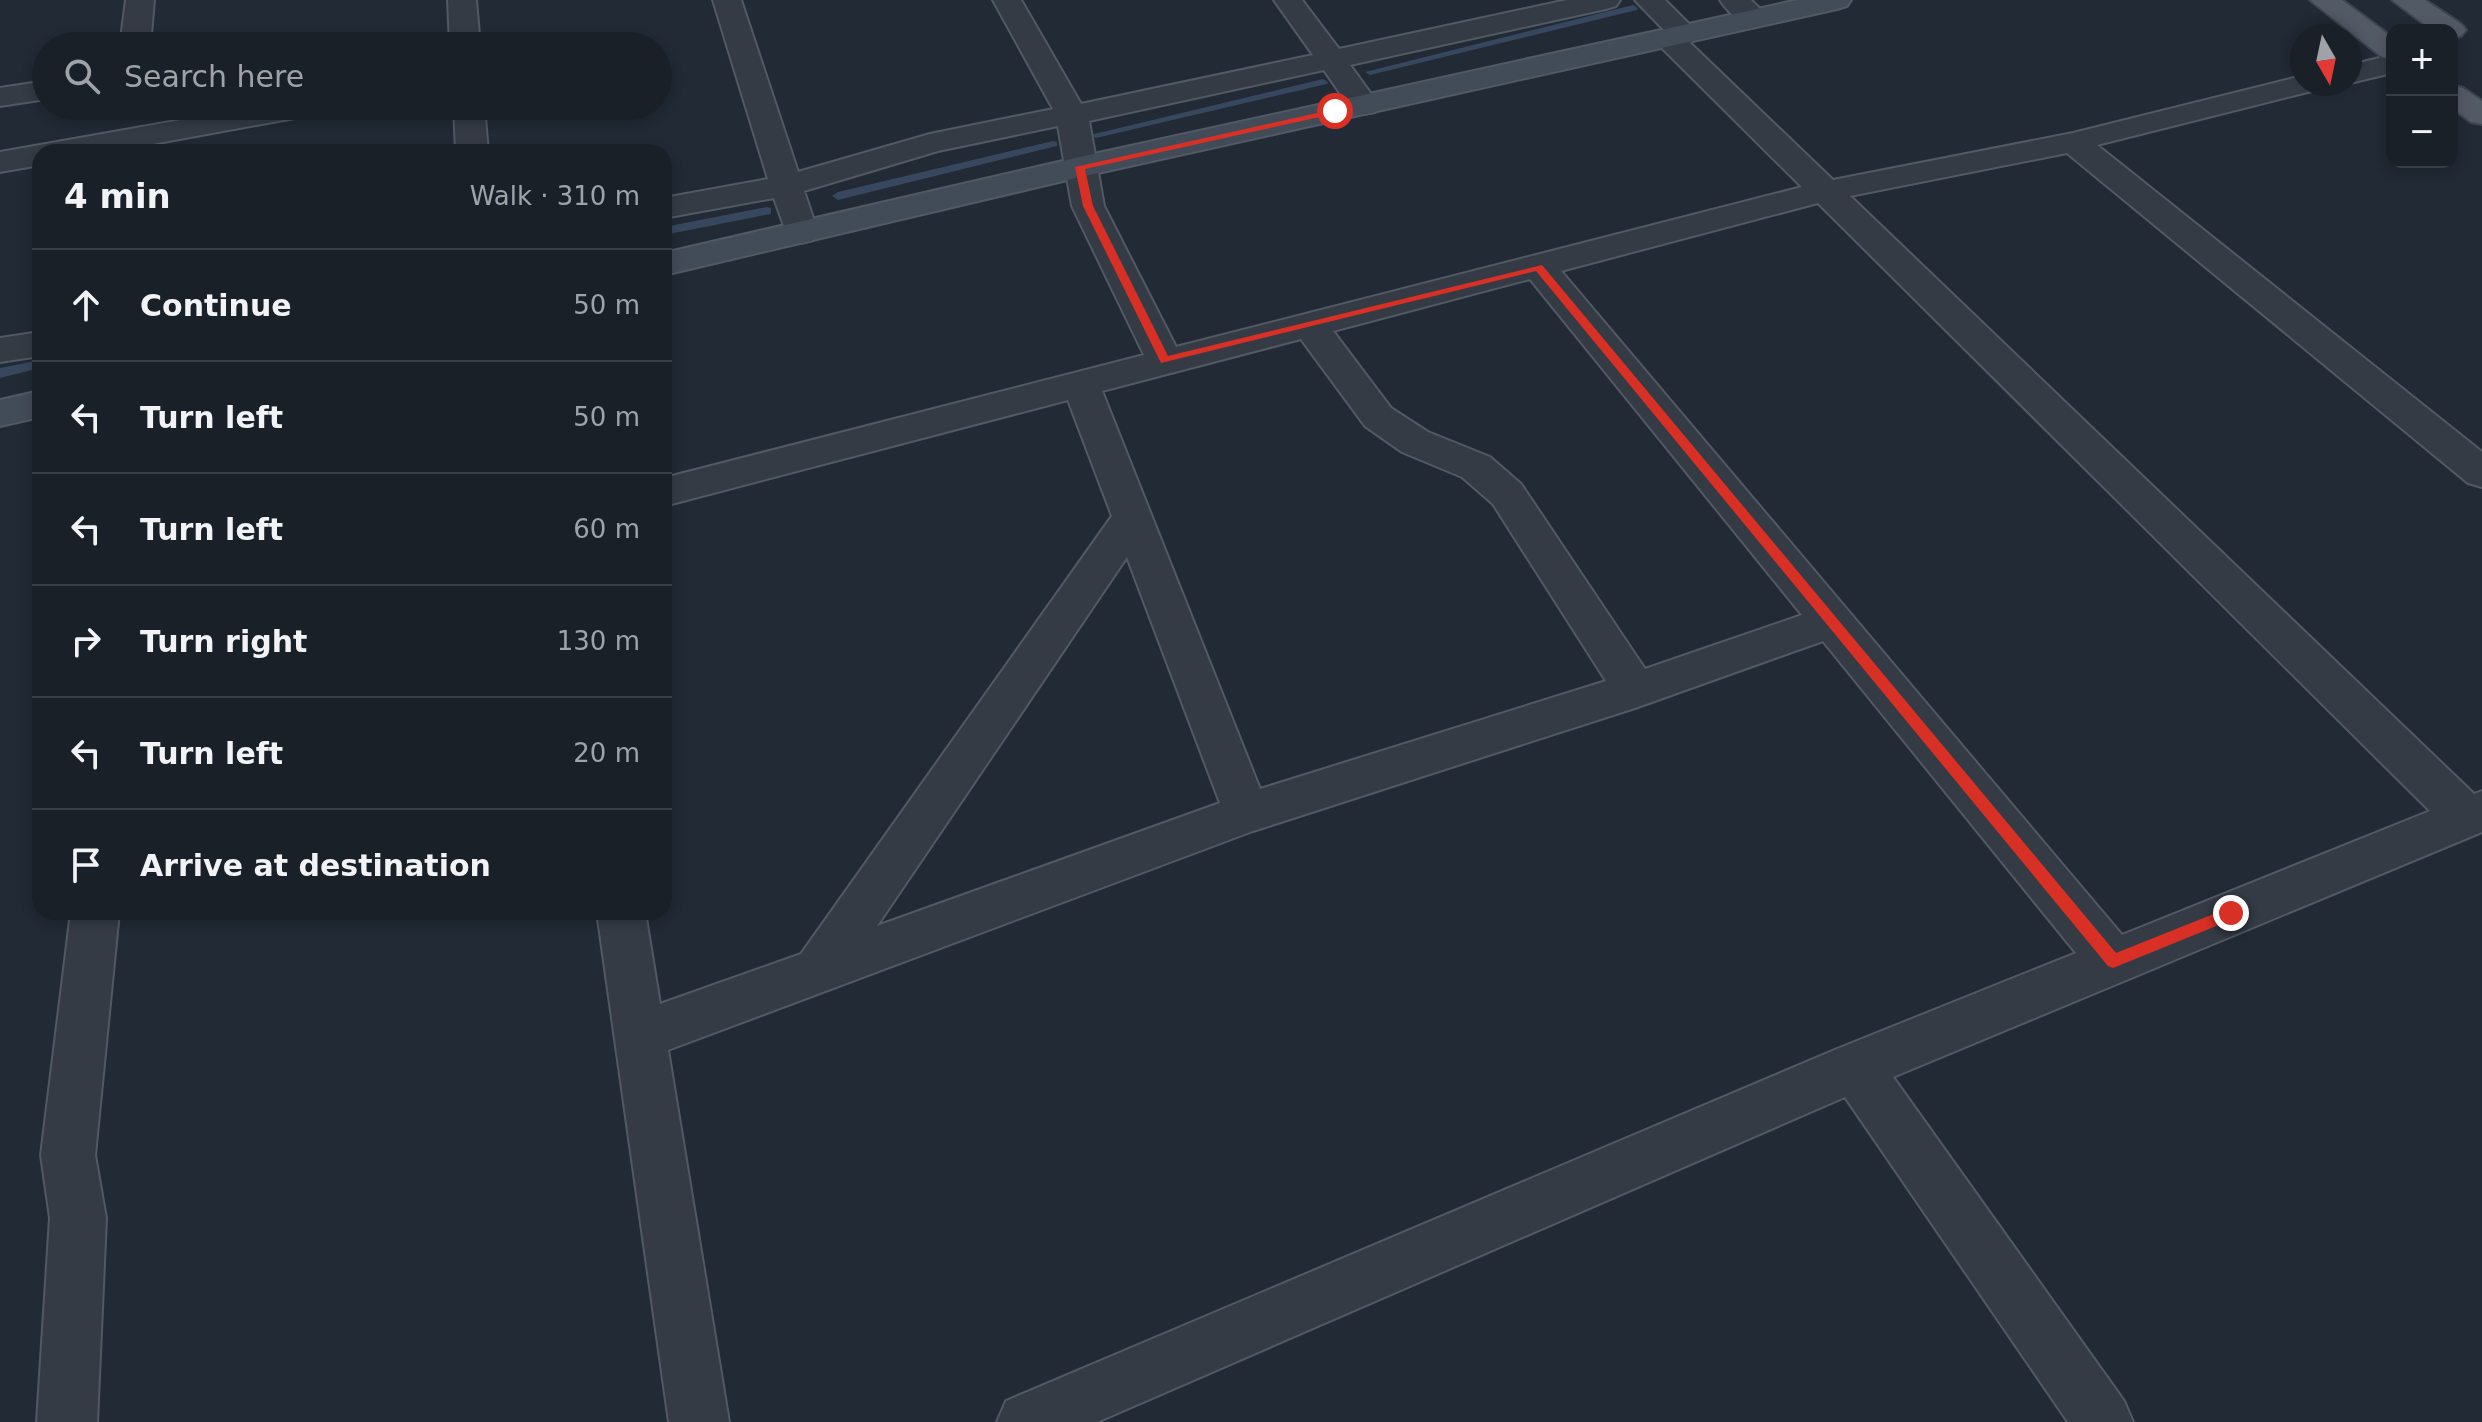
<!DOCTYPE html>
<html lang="en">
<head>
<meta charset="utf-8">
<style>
	:root { --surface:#192028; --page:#262d34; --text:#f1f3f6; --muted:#9fa3a8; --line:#373e45 }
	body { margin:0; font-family:"DejaVu Sans",sans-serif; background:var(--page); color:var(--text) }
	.controls { position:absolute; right:24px; top:24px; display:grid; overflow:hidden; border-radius:16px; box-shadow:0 4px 12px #0003 }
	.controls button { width:72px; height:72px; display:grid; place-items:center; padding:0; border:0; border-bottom:2px solid var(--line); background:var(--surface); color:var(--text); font:40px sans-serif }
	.compass { position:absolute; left:2290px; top:24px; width:72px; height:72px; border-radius:50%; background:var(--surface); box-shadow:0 4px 12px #0003; rotate:171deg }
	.stop { position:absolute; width:24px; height:24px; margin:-18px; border:6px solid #d93025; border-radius:50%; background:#fff }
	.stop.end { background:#d93025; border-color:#fff; box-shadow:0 2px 8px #0008 }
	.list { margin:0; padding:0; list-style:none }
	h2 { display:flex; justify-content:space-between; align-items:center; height:104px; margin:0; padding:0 32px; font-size:34px }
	h2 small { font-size:26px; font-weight:400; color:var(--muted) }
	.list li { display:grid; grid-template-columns:52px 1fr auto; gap:24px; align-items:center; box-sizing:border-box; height:112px; padding:0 32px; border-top:2px solid var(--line) }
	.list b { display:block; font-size:30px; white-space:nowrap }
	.list em { font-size:26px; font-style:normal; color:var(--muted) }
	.icon { flex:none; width:44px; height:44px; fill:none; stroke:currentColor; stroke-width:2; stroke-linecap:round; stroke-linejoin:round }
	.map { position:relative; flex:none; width:2482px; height:1422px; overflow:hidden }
	.search { position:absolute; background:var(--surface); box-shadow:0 4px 12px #0003; left:32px; top:32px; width:640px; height:88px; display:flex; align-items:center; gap:20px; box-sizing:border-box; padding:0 28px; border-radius:44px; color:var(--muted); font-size:30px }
	.panel { position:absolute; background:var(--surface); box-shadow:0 4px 12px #0003; left:32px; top:144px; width:640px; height:776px; border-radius:24px }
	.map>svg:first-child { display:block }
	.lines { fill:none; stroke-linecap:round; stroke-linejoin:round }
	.stream { fill:#37475d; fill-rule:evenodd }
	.street-casing { stroke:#515963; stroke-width:4 }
	.secondary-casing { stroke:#515963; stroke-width:4 }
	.primary-casing { stroke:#3d454f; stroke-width:4 }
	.street { fill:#343b45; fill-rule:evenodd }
	.secondary { fill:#424b58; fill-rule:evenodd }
	.primary { fill:#525a66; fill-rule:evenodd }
	.route { fill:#d93025 }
</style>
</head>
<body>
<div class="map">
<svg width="2482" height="1422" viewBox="0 0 2482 1422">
	<rect width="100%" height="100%" fill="#212a35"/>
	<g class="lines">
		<!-- stream -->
		<path class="stream" d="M1633 5 1638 8 1637 10 1370 75 1365 72Z
			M1323 79 1328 82 1327 84 1096 138 1090 135Z
			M1053 141 1057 142V146L838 200 832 196 838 192Z
			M767 207 771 208V214L664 235V227Z
			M40 360V368L0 378V368Z"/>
		<defs>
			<path id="street" d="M126 0H154L150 46H120Z
				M448 0H476L480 46H450Z
				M713 0H741L798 172 930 134 1053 109 993 0H1021L1081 104 1313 55 1274 0H1302L1339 49 1567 0H1620L1616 6 1606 9 1350 65 1379 105 1375 112 1364 114 1353 112 1324 70 1089 121 1104 206 1176 347 1802 187 1658 44 1653 38 1664 30 1635 0H1665L1700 35 1690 43 1833 180 2073 133 2302 76V84H2320L2316 90 2097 145 2482 452V487L2468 483 2067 153 1850 196 2474 794 2482 791V832L1893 1077 2124 1401 2133 1422H2068L1845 1097 1097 1422H997L1006 1401 1837 1049 2076 953 1823 641 1635 708 1253 831 668 1050 729 1422H669L597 912H645L660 1004 801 954 1112 516 1068 400 664 506V478L1144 355 1072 206 1058 126 938 151 804 191 818 233 813 240 801 243 789 240 774 198 664 218V198L768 179ZM1818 203 2430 811 2122 935 1561 271ZM1530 279 1802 615 1645 669 1521 484 1490 457 1428 432 1391 408 1333 331ZM1301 339 1365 426 1402 452 1462 477 1493 504 1606 681 1260 789 1102 391ZM1127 557 1220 803 877 926Z
				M1720 0H1751L1769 18 1765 24C1746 29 1731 16 1720 0Z
				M2392 55V73L2350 83V65Z
				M46 81V99L0 106V88Z
				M260 106H326L322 113 311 115 109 152H40V165L0 172V152Z
				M454 106H484L488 152H456Z
				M40 332V356L0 362V338Z
				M71 912H119L95 1155 106 1218 97 1422H37L50 1218 41 1155Z"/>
			<path id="secondary" d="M1798 0H1851L1847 6 1837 9 1080 177 664 275V253L1080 157Z
				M40 391V417L0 426V400Z"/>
			<path id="primary" d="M2310 0H2342L2392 37V60L2382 57Z
				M2392 0H2425L2461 24 2466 30 2461 36 2452 38V30H2432Z
				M2452 85 2463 88 2482 101V124L2471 122 2452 108Z"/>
		</defs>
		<!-- street casing -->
		<use href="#street" class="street-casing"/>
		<!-- secondary casing -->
		<use href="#secondary" class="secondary-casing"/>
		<!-- primary casing -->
		<use href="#primary" class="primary-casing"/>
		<!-- street -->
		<use href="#street" class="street"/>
		<!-- secondary -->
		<use href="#secondary" class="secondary"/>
		<!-- primary -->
		<use href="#primary" class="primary"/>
	</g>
	<!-- route -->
	<path class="route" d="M1335 109 1338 113 1085 169 1093 206 1168 356 1542 265 2116 953 2231 907 2236 909V918L2113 968 2108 966 1536 271 1161 363 1083 206 1075 167Z"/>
</svg>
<div class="controls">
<button>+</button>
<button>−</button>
</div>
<svg class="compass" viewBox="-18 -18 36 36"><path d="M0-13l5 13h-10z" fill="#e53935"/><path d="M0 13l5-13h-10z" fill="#9fa3a8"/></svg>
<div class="stop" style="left:1335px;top:111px"></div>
<div class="stop end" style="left:2231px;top:913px"></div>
<div class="search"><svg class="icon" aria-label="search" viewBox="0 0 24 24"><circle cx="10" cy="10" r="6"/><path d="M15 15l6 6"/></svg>Search here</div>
<section class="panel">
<h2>4 min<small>Walk · 310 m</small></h2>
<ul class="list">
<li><svg class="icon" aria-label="ahead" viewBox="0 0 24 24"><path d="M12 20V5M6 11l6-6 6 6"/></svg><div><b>Continue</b></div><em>50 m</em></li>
<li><svg class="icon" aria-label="left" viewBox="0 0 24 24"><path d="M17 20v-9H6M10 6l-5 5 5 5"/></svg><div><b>Turn left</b></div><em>50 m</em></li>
<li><svg class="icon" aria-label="left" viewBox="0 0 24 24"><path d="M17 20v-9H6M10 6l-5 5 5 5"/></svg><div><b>Turn left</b></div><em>60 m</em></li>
<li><svg class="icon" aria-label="right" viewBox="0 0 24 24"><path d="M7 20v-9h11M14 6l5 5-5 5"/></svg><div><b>Turn right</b></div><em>130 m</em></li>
<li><svg class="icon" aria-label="left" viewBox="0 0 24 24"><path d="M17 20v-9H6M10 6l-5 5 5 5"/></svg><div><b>Turn left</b></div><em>20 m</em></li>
<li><svg class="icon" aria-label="arrive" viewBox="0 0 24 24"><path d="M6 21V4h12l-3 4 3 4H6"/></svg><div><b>Arrive at destination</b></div></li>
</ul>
</section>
</div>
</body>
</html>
